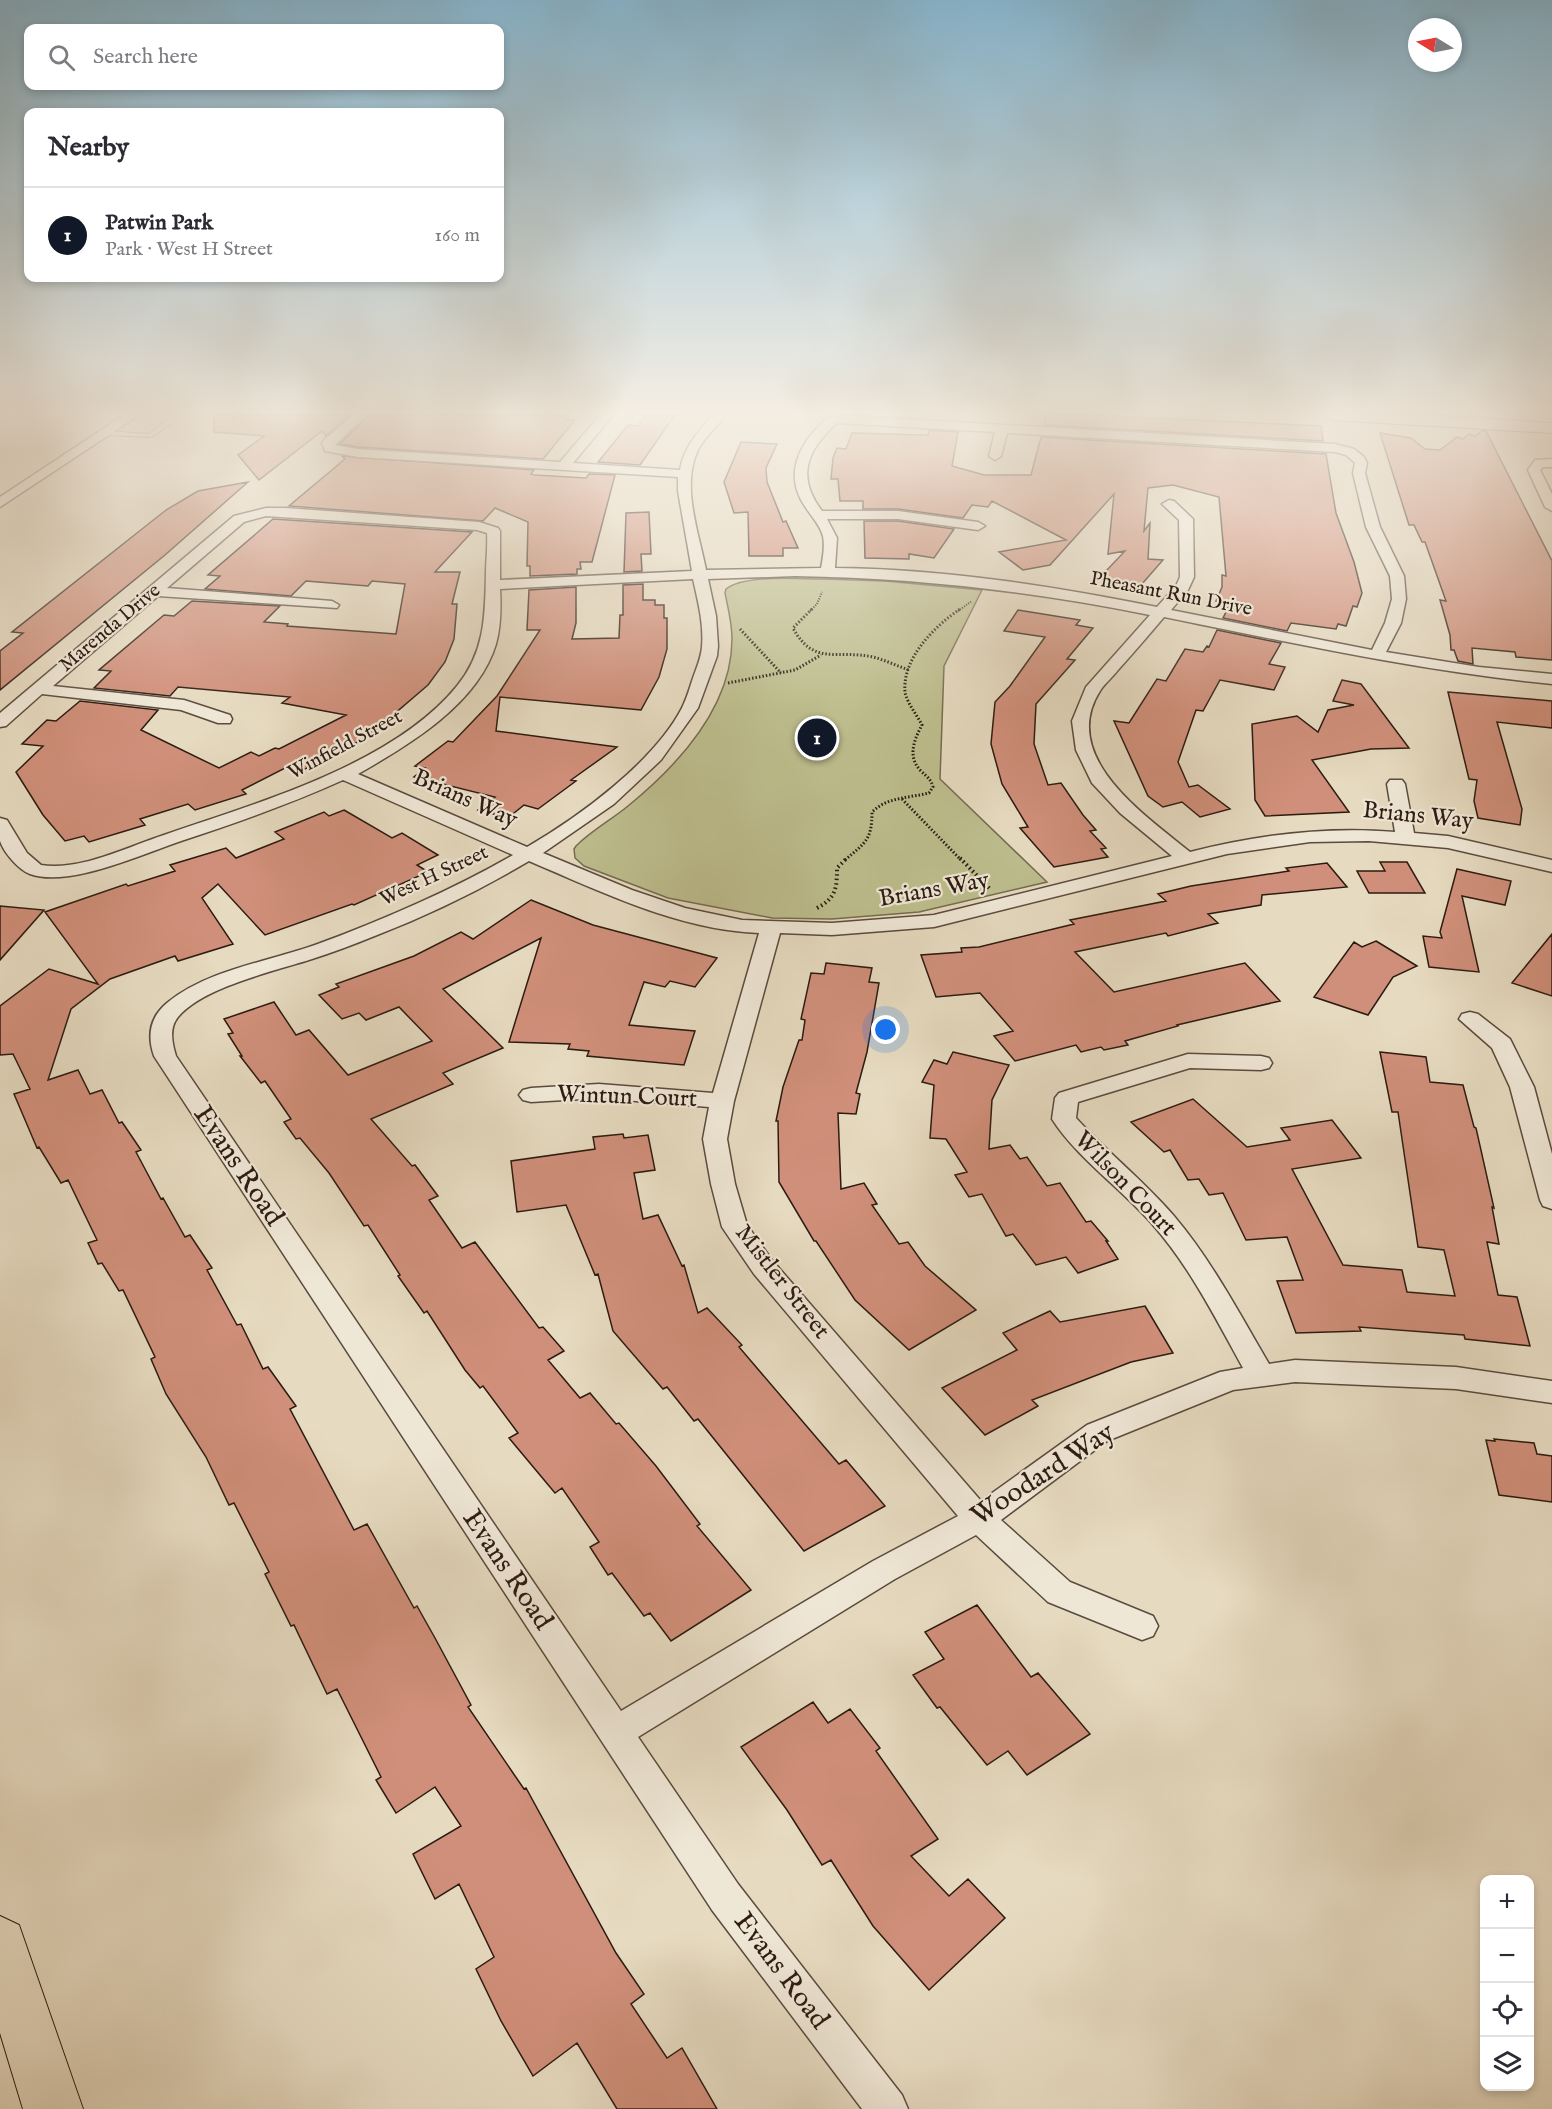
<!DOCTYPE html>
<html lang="en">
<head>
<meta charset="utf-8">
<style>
	:root { --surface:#fff; --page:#f7f7f7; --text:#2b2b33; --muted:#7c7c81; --line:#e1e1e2; --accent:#111827 }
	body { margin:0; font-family:"IM FELL English",serif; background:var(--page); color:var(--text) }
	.controls { position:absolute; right:18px; bottom:18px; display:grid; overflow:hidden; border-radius:12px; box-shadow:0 3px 9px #0003 }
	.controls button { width:54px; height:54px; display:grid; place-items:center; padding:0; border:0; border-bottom:2px solid var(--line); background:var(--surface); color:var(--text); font:30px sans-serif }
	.compass { position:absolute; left:1408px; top:18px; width:54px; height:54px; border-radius:50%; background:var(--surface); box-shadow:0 3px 9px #0003; rotate:280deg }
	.you { position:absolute; left:886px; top:1030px; width:21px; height:21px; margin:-15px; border:4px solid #fff; border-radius:50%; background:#1a73e8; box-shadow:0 0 0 9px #1a73e833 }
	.badge { display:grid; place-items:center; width:39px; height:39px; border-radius:50%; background:var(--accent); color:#fff; font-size:20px; font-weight:700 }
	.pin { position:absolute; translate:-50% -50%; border:3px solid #fff; box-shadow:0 2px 6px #0006 }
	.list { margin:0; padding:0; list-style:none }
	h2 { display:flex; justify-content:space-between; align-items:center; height:78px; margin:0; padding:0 24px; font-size:26px }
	h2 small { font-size:20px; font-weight:400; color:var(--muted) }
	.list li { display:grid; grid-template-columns:39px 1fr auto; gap:18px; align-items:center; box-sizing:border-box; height:96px; padding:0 24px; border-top:2px solid var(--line) }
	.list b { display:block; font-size:22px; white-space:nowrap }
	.list p { margin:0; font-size:20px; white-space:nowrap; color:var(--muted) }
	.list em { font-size:20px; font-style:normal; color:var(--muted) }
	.icon { flex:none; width:33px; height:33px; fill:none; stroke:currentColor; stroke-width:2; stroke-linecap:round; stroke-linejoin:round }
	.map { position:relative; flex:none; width:1552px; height:2109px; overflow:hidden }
	.search { position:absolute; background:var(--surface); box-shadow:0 3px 9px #0003; left:24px; top:24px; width:480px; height:66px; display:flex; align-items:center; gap:15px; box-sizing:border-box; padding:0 21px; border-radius:12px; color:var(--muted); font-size:22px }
	.panel { position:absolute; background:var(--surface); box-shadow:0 3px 9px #0003; left:24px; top:108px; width:480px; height:174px; border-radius:12px }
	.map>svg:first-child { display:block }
	.green { fill:#bdbd8d; stroke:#746c4f; stroke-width:1.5 }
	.building { fill:#d08f7a; stroke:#2c1b11; stroke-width:1.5 }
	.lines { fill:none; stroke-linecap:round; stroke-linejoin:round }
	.lane-casing { stroke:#5a4b3d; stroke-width:2 }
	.street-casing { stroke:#5a4b3d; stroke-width:3 }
	.secondary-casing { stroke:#2c1b11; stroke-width:2 }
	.highway-casing { stroke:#2c1b11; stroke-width:2 }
	.path-far2 { stroke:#2c1b11; stroke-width:2; stroke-dasharray:1 1.5; stroke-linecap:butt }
	.path-far1 { stroke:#2c1b11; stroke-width:3; stroke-dasharray:1.5 2; stroke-linecap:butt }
	.path { stroke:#2c1b11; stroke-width:4; stroke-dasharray:1.5 3; stroke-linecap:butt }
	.lane { fill:#efe7d6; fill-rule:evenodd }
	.street { fill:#efe7d6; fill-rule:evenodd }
	.secondary { fill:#efe7d6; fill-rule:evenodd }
	.highway { fill:#e6dac0; fill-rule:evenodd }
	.labels { text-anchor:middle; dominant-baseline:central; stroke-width:4.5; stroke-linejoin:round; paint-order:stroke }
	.far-street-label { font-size:20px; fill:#2c1b11; stroke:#efe7d6 }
	.street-label { font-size:24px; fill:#2c1b11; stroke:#efe7d6 }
	.near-street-label { font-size:28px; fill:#2c1b11; stroke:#efe7d6 }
</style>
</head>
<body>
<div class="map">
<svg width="1552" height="2109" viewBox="0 0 1552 2109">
	<rect width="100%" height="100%" fill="#e6dac0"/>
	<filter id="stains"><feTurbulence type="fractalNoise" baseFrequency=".00333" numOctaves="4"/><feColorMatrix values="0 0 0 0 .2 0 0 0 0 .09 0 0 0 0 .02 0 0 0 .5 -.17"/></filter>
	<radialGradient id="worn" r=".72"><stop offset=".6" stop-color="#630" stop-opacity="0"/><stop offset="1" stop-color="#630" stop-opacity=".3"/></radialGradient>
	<!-- green -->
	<path class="green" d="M824 579 885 581 982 590 944 666 940 779 1047 882 919 912 832 919 772 918 668 898 584 866 575 858 574 849 576 846C591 831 611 820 628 806 677 766 732 707 732 639 732 623 728 608 725 593L726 589C744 574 800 579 824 579Z"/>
	<!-- building -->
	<path class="building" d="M214 415H349L326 436 322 431 259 480 238 455 264 436 214 432Z
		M369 415H569L566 420H575L543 459 358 447 340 444Z
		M645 415H675L640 465 598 462 628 425 638 426Z
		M1046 415H1093L1321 426 1323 441 1044 425Z
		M929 430 958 432 952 466 984 475H1031L1041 437 1326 454 1336 513 1354 562 1362 593 1357 607 1353 606 1346 626 1338 624 1336 629 1291 623 1287 631 1223 618 1228 608 1225 607 1227 602 1216 601 1222 587V575L1226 576 1219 497 1173 485 1148 488 1144 531 1150 523 1148 559 1163 560 1142 584 1134 583 1127 590 1104 586 1106 571 1125 551 1108 554 1114 494 1050 565 1023 570 999 552 1066 540 992 501 988 507 972 505 963 518 898 509H863V501H840L838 479H831L833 458 837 448 846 449 852 433 921 435H928Z
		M1482 431H1486L1552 561V660L1516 657 1515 652 1472 648 1473 664 1458 661 1454 650H1451L1450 635 1440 600 1446 601 1425 542H1422L1414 525H1409L1380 433 1411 438 1425 449 1440 450 1457 437 1463 439 1469 434 1475 436Z
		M741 442 777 444 766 468 767 482 783 522 786 521 798 548H783V556H749L748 512 734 513 724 482Z
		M342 456 534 470 531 474 535 475 586 478 589 474 615 475 592 562H580L581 569H577V574L530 576V566H527L528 522 495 508 483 521 289 506 345 459Z
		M248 482 165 555 0 690V651L23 633 12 632 166 510 198 491Z
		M649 512 651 554H641L642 571 624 572 626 513Z
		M273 519 472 532 435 572H460L452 604H457L454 639 445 662 428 685 366 738 297 773 285 768 242 790 246 794 195 810 188 804 140 819 145 825 89 842 84 836 65 841 43 815 16 772 43 746 22 744 47 720 56 721 80 701 158 710 141 730 219 768 251 752 259 756 275 748 279 749 346 715 282 703 290 697 178 687 170 696 94 688 111 671 99 670 164 615 174 616 192 601 280 606 264 622 288 624 287 626 396 634 405 584 372 581 368 586 306 581 291 596 205 589 220 576 208 575Z
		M864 521H898L954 529 934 558 909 554V559L865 558Z
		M643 584V600H655V605H664V618H667V649L659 677 641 710 500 697 496 731 617 747 571 780 576 781 538 809 524 805 508 818 478 810 495 797 414 777 425 768 415 766 448 741 453 742 497 696 540 630H527L529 590 576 587V623L572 639 619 638 620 615H623V585Z
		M1018 610 1080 620 1076 625 1093 628 1067 659 1075 660 1036 704 1034 744 1048 785 1061 783 1083 815 1096 830 1090 831 1106 848 1101 849 1108 857 1054 867 1020 828 1028 827 1002 784 991 744 995 702 1010 686 1045 637 1004 631Z
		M1217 630 1281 643 1269 664 1285 667 1274 690 1220 680 1203 711 1196 710 1178 762 1189 787 1198 785 1230 809 1200 817 1182 802 1163 807 1148 796 1114 721 1129 723 1157 679 1166 681 1185 649 1203 652 1207 646 1209 647Z
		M1342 680 1361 684 1409 748 1371 749 1312 760 1349 812 1265 816 1255 800 1252 724 1297 716 1318 732 1328 710 1354 705 1333 701Z
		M1448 692 1552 701V728L1497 722 1522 809 1520 825 1478 818 1474 801 1477 780 1469 779Z
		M344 810 392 838 402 833 438 855 417 865 428 872 354 905 352 904 265 935 218 884 202 898 233 944 178 961 175 956 110 979 71 1009 48 1080 78 1070 90 1094 102 1090 119 1123 122 1122 141 1150 136 1152 161 1199 163 1198 185 1237 190 1235 212 1268 207 1270 237 1325 241 1324 263 1369 268 1367 296 1406 290 1409 354 1530 367 1524 414 1608 417 1606 435 1638 471 1705 468 1707 524 1789 526 1788 616 1953 644 1994 631 2004 667 2058 682 2048 717 2109H617L577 2043 533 2076 501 2021 476 1969 494 1957 459 1884 435 1899 413 1854 461 1826 435 1787 396 1813 376 1780 381 1777 337 1689 327 1694 294 1625 291 1626 265 1574 269 1572 234 1503 229 1505 206 1457 166 1394 151 1359 155 1357 123 1290 119 1291 102 1263 98 1264 88 1243 97 1240 68 1180 61 1183 39 1147 37 1148 14 1094 30 1089 13 1054 0 1055V1006L49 969 98 984 45 912 126 884 128 886 175 871 170 865 226 848 236 858 284 839 275 832 324 812 329 816Z
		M1380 862H1407L1425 893H1369L1357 871H1385Z
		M1327 863 1347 887 1262 895 1261 905 1208 914 1218 923 1168 936 1166 933 1075 952 1114 992 1245 963 1280 1001 1177 1025 1178 1026 1125 1041 1128 1045 1104 1050 1101 1047 1081 1052 1076 1045 1015 1061 994 1036 1013 1031 980 993 936 997 921 955 962 952 961 948 979 947 1074 924 1070 920 1166 901 1158 894 1191 886 1289 871 1286 868Z
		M1457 869 1511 881 1505 905 1462 896 1479 972 1429 967 1423 936 1442 938 1440 932Z
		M531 900 593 925 717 958 695 987 670 981 665 987 644 982 629 1025 695 1031 684 1065 587 1056 589 1051 568 1049 570 1044 509 1042 541 938 443 989 503 1048 443 1073 453 1084 371 1119 412 1166 415 1165 438 1196 429 1200 462 1248 475 1242 539 1328 543 1327 564 1351 548 1360 580 1398 590 1393 616 1424 619 1423 656 1466 700 1524 697 1526 751 1590 671 1641 650 1613 644 1616 612 1573 608 1575 590 1547 599 1542 562 1488 555 1493 509 1438 518 1433 483 1386 480 1388 465 1370 427 1311 424 1313 398 1276 400 1275 368 1225 364 1226 329 1173 300 1138 296 1139 284 1122 291 1119 265 1081 261 1083 240 1056H242L228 1034 233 1033 224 1019 274 1002 296 1035 309 1030 348 1075 432 1041 399 1007 366 1020 359 1013 342 1019 319 995 339 987 336 984 414 956 461 932 473 939Z
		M0 906 44 910 0 960Z
		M1552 934V996L1512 983Z
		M1376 941 1417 966 1393 977 1368 1015 1314 997 1354 942 1362 947Z
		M826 963 872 968 869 982 879 983 867 1052 856 1093 860 1094 856 1114 838 1113 841 1189 864 1183 877 1204 872 1205 899 1244 908 1242 925 1266 976 1310 909 1350 855 1300 816 1241H814L779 1182 778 1121H776L783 1087 799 1040H802L805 1020 801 1019 811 973 824 974Z
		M953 1052 1009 1065 992 1100 989 1149 1010 1145 1020 1159 1027 1157 1047 1186 1060 1183 1086 1222 1091 1221 1108 1241H1106L1118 1259 1078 1273 1066 1257 1036 1265 1013 1234 1006 1236 982 1194 969 1197 955 1175 967 1172 946 1139 930 1138 934 1085 922 1082 934 1060 947 1064Z
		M1380 1052 1426 1057 1430 1082 1463 1085 1474 1127 1476 1128 1494 1208 1492 1207 1499 1244 1487 1242 1498 1295 1517 1297 1530 1346 1465 1339 1464 1335 1359 1327 1361 1331 1296 1333 1277 1281 1303 1280 1287 1237 1246 1240 1223 1193 1209 1195 1199 1179 1188 1180 1170 1150 1164 1152 1131 1122 1193 1099 1247 1147 1290 1140 1281 1128 1332 1120 1361 1158 1292 1169 1343 1265 1402 1270 1407 1292 1455 1296 1444 1250 1418 1247 1398 1112H1392Z
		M623 1134 624 1138 648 1135 655 1170 634 1173 643 1219 658 1215 682 1266 684 1265 698 1313 707 1308 742 1345 739 1347 839 1464 846 1460 885 1506 804 1551 698 1419 694 1421 667 1387 663 1389 613 1331 598 1274 595 1275 566 1205 517 1212 511 1161 595 1149 593 1137Z
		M1145 1306 1173 1353 1131 1362 1032 1400 1038 1406 985 1435 942 1388 1017 1350 1003 1333 1050 1311 1060 1322Z
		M1494 1439 1534 1443 1537 1454 1552 1456V1502L1499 1495 1486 1440 1495 1441Z
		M977 1605 1031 1677 1038 1673 1090 1734 1027 1775 1008 1751 987 1765 940 1707 937 1708 913 1675 944 1659 925 1632Z
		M813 1702 828 1723 850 1709 880 1748 876 1751 938 1839 911 1856 949 1896 968 1879 1005 1918 929 1990 873 1926 831 1860 822 1865 787 1810 741 1747Z"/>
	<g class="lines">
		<defs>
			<path id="lane" d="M174 415H182L152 437 106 435 103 433 106 431 149 434Z"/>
			<path id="street" d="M124 415H139L0 507V497Z
				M353 415H367L335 445 358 449 560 462 600 415H613L573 463 680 470C684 447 698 432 713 415H726C717 426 706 436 699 448 680 484 699 533 706 570L821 568C823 558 825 546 823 536 820 525 812 517 806 508 789 484 792 460 810 436 816 429 825 418 834 415L1335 444 1354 449 1364 457 1367 463 1365 473 1380 527 1404 576 1406 599 1401 623 1386 652 1479 667 1552 674V684C1421 671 1293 643 1164 617 1149 635 1134 652 1118 670 1113 677 1105 683 1100 691 1058 757 1146 816 1190 852 1257 835 1326 826 1395 832L1387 784 1390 780H1402L1405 784 1414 833 1448 836 1552 860V872L1448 848 1369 841 1310 842 1227 854 934 927 832 935 780 933 734 1101 727 1139 735 1184 747 1225 772 1260 981 1501 1087 1425 1220 1372 1243 1368C1216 1319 1190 1267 1153 1225 1123 1190 1076 1157 1052 1119L1055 1098 1059 1093 1188 1054 1261 1056 1269 1058 1272 1063 1269 1068 1261 1070 1190 1068 1078 1102 1076 1118C1107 1152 1144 1181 1174 1216 1212 1261 1239 1313 1269 1364L1295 1360 1456 1367 1552 1381V1403L1456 1389 1295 1382 1233 1390 1107 1441 1001 1520 1070 1582 1153 1616 1158 1626 1153 1636 1142 1640 1048 1602 976 1535 895 1579 638 1737 738 1884 902 2095 908 2109H862L712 1910 154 1056C147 1036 150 1017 167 1003 207 970 267 962 315 945 383 920 450 891 513 855L343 780C290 804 236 823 181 841 142 854 69 888 30 874 19 870 4 853 0 841 0 835 0 825 0 818L7 820 27 853 41 865C81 871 127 847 164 835 256 803 393 765 457 686 485 652 485 616 486 574 486 560 488 547 487 533L477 530 266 516 244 522 167 588 332 601 339 605 337 608 158 596 53 686 184 700 230 715 232 719 230 723H218L181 710 42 694 6 726 0 727V713L234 516 266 508H285L479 522 498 528 500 531V580L692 571 678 491V477L358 457 325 451 322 443 324 440ZM837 423 995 432 989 456 995 460 1001 456 1007 433 1335 452 1346 455 1355 463 1353 473 1366 527 1390 576 1392 599 1385 623 1372 650 1171 610 1188 590 1194 577 1193 519 1174 501 1169 500 1162 504 1179 520 1180 577 1176 586 1157 607C1051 586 944 569 835 568L837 538 827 519H898L978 530 985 526 978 522 898 511H822C795 476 808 449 837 423ZM795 576C916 578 1031 591 1150 615L1086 687 1072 721 1076 750 1092 783 1120 813 1172 856 934 915 832 923 742 920 685 908 632 890 543 853 614 804 661 760 698 708 717 656 718 646 716 616 708 579ZM693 579C698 601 704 624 702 647 701 658 697 667 693 678 690 687 687 698 682 708 654 762 579 817 527 847L358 774C409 745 478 704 496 644 501 626 501 607 500 589ZM529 861C602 892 679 930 759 933L713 1093 599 1084 531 1088 523 1090 519 1095 523 1100 531 1102 599 1098 709 1107 703 1139 711 1184 722 1227 754 1274 958 1516 873 1561 621 1711 176 1056C172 1043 169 1028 178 1017 203 987 275 971 312 959 334 952 355 944 377 935 429 915 480 890 529 861Z
				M1552 459V467H1543L1540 470 1552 494V511L1545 507 1528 470 1535 460Z
				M1470 1012 1478 1014 1510 1039 1534 1087 1552 1154V1209L1543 1206 1540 1200 1510 1087 1492 1048 1459 1019 1462 1014Z"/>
			<path id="secondary" d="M1323 415H1427L1552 423V433L1331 420Z"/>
			<path id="highway" d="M0 1916 19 1925 83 2109H23L0 2033Z"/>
		</defs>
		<!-- lane casing -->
		<use href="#lane" class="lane-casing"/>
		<!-- street casing -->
		<use href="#street" class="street-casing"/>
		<!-- secondary casing -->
		<use href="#secondary" class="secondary-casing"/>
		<!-- highway casing -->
		<use href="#highway" class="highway-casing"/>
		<!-- path-far2 -->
		<path class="path-far2" d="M810 611 817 604 822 592
			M958 611 972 601"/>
		<!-- path-far1 -->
		<path class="path-far1" d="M812 609 793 628C814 667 838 649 873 657 885 660 897 666 909 670
			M740 629 781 673
			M728 683 795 670 821 655
			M902 799 961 860
			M845 860C865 843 872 840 872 812 887 797 909 798 929 793L933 787C931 779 927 777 921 771 907 757 914 740 922 725 917 715 907 703 905 692 902 658 935 626 960 609"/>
		<!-- path -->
		<path class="path" d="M960 858 990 889
			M817 908C836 898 837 888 837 868L847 858"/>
		<!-- lane -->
		<use href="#lane" class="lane"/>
		<!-- street -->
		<use href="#street" class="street"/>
		<!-- secondary -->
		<use href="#secondary" class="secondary"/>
		<!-- highway -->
		<use href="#highway" class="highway"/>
	</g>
	<!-- sky -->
	<linearGradient id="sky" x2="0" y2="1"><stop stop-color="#87b7d1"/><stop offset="0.58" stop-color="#f4eee3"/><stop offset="1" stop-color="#f4eee3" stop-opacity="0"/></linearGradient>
	<rect width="1552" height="711" fill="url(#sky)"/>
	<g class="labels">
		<!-- far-street labels -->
		<g class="far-street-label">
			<text transform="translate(1171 594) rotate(11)">Pheasant Run Drive</text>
			<text transform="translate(110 628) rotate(-40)">Marenda Drive</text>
			<text transform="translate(345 745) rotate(-28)">Winfield Street</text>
			<text transform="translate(434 876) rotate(-25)">West H Street</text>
		</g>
		<!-- street labels -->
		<g class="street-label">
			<text transform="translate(465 799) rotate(24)">Brians Way</text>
			<text transform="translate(1418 816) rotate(6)">Brians Way</text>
			<text transform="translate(934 890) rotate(-10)">Brians Way</text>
			<text transform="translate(627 1097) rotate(2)">Wintun Court</text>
			<text transform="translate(1125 1184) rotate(46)">Wilson Court</text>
			<text transform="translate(782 1282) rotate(52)">Mistler Street</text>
		</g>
		<!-- near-street labels -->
		<g class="near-street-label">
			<text transform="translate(238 1166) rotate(56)">Evans Road</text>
			<text transform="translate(1043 1475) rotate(-33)">Woodard Way</text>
			<text transform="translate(507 1570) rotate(56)">Evans Road</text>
			<text transform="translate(781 1971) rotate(53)">Evans Road</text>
		</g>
	</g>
	<rect width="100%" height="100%" filter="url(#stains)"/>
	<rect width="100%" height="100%" fill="url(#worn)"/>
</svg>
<div class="controls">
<button>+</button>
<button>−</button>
<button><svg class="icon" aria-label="locate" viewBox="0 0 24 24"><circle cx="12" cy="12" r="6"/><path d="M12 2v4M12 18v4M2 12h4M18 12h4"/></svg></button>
<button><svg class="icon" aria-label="layers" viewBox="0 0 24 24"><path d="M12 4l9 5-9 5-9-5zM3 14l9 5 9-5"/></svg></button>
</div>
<svg class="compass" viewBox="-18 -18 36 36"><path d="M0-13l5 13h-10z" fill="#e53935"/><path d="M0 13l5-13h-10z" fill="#7c7c81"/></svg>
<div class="you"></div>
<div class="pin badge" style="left:817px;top:738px">1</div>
<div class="search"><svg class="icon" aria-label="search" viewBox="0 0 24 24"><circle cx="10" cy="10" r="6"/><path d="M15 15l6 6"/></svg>Search here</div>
<section class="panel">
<h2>Nearby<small></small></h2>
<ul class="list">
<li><span class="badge">1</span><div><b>Patwin Park</b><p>Park · West H Street</p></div><em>160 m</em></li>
</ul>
</section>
</div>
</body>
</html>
